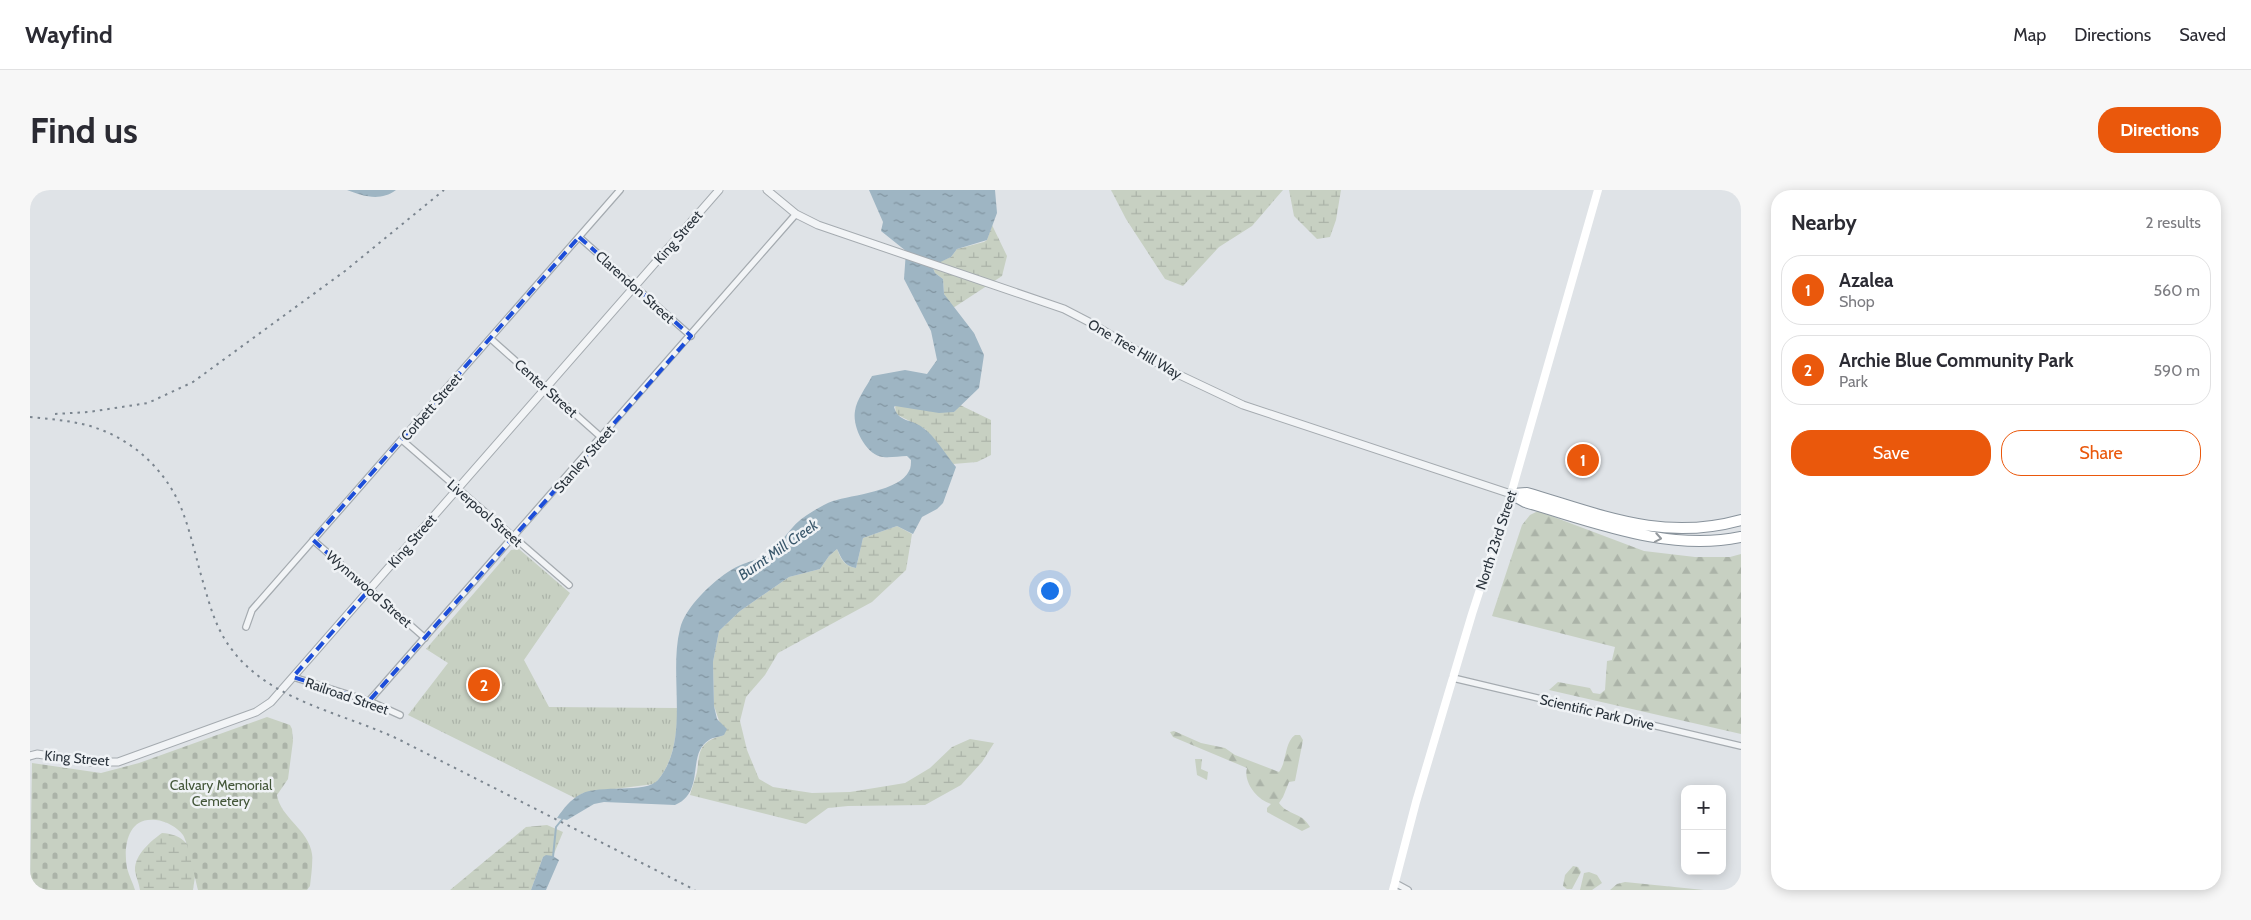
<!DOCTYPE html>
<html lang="en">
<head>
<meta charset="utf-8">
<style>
	:root { --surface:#fff; --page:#f7f7f7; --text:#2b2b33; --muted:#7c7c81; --line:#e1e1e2; --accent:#ea580c }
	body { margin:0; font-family:Cabin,sans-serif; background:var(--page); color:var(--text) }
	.controls { position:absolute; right:15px; bottom:15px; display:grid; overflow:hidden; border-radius:10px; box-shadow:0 2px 12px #0003 }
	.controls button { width:45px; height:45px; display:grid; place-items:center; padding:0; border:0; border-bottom:1px solid var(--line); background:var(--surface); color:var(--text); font:25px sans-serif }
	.you { position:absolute; left:1019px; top:400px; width:18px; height:18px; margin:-12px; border:4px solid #fff; border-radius:50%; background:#1a73e8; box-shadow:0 0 0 8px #1a73e833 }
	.badge { display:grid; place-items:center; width:32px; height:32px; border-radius:50%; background:var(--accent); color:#fff; font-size:16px; font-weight:700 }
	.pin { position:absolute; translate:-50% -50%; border:2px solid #fff; box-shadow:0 1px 5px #0006 }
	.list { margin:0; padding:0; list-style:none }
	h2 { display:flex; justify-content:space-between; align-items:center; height:65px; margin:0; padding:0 20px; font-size:21px }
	h2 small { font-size:16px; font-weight:400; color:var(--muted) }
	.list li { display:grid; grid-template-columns:32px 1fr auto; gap:15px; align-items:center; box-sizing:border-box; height:70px; margin:0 10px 10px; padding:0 10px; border:1px solid var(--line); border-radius:20px }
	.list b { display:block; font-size:19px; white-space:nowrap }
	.list p { margin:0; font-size:16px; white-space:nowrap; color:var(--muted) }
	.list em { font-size:16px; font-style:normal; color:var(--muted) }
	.actions { display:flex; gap:10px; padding:15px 20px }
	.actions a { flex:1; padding:11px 0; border:1px solid var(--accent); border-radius:20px; text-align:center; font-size:18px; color:var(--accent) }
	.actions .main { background:var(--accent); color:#fff }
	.map { position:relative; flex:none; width:1711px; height:700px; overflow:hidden; border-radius:20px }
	header { display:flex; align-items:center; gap:30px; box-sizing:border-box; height:70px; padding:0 25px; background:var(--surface); border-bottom:1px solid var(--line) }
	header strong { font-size:24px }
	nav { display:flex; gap:28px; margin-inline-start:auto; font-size:18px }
	.intro { display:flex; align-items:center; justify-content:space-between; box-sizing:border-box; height:120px; padding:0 30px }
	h1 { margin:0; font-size:35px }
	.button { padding:12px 22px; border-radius:20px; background:var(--accent); color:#fff; font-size:18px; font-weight:700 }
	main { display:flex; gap:30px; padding:0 30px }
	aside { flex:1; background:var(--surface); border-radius:20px; box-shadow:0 2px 12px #0003 }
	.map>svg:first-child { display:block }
	.forest { fill:url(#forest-firs) }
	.wetland { fill:url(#wetland-marsh) }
	.cemetery { fill:url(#cemetery-stones) }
	.park { fill:url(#park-tufts) }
	.water { fill:url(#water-ripples) }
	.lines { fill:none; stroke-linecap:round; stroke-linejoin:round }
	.stream { stroke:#9eb5c3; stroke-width:2 }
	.minor-casing { stroke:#a5abb0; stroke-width:8 }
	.tertiary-casing { stroke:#a5abb0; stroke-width:9 }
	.motorway-casing { stroke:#89939c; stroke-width:12 }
	.minor { stroke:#f2f4f6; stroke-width:5.5 }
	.tertiary { stroke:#f2f4f6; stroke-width:7 }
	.secondary { stroke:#fff; stroke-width:8 }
	.motorway { stroke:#fff; stroke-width:10 }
	.rail { stroke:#7b858f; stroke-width:2; stroke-dasharray:2.5 5; stroke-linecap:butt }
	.oneway { stroke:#94999e }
	.marked { fill:none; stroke:#1d4ed8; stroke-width:4; stroke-dasharray:10 6; stroke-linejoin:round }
	.labels { text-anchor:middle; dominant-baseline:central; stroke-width:5; stroke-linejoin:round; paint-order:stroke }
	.street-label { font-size:14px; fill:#2a333c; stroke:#eff2f5 }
	.park-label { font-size:14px; fill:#435639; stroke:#eff2f5 }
	.water-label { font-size:15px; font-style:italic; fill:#39576b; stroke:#eff2f5 }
</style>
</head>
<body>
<header>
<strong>Wayfind</strong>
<nav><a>Map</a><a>Directions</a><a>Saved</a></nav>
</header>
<div class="intro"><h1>Find us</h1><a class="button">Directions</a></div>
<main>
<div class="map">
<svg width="1711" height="700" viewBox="0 0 1711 700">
	<defs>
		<pattern id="forest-firs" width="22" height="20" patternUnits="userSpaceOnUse" patternTransform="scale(1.25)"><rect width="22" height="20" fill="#c7d0c2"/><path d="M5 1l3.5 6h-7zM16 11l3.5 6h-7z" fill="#abb3a8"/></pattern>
		<pattern id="wetland-marsh" width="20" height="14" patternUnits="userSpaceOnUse" patternTransform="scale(1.25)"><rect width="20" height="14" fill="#c7d0c2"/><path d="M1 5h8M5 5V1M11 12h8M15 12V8" fill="none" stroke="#abb3a8"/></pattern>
		<pattern id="cemetery-stones" width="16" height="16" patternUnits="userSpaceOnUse" patternTransform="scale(1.25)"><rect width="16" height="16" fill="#c7d0c2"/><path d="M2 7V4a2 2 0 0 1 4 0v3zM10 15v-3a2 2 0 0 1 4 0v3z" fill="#abb3a8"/></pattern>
		<pattern id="park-tufts" width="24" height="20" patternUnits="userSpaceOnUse" patternTransform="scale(1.25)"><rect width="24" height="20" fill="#c7d0c2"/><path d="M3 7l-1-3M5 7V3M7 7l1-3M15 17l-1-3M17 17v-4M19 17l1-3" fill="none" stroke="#abb3a8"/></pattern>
		<pattern id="water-ripples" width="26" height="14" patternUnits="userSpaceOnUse" patternTransform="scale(1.25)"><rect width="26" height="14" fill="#9eb5c3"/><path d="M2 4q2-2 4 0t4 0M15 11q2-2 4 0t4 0" fill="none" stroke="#8194a0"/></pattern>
	</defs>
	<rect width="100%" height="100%" fill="#dfe3e7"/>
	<!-- forest -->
	<path class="forest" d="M1508 321 1614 361 1665 367H1700L1711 364V544L1519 500 1528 492 1560 498 1563 503 1570 504 1575 500 1577 471 1582 470 1585 457 1462 426 1492 335 1500 325Z
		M1144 541 1171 553 1195 558 1205 565 1249 582C1257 572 1254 553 1265 545H1270L1273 550 1265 591 1259 592 1253 607 1249 613C1257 625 1272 622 1280 637L1272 641 1237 622V618L1241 614C1227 610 1213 592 1217 578L1143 547 1140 542Z
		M1165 569H1172L1171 579 1178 582 1177 590 1167 585Z
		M1543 676 1548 677 1551 682 1542 699H1537L1533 696 1535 685Z
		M1559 682 1567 685 1572 693 1562 700H1550L1554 683Z
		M1595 692 1674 700H1580L1587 694Z"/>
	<!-- wetland -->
	<path class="wetland" d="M1081 0H1253L1222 36 1189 57 1153 96 1135 89 1096 29Z
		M1259 0H1311L1306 30 1300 47 1287 49 1264 26Z
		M962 35 977 66 972 86 923 118 914 104 913 89 905 83 902 75 921 67 927 59 954 52 957 50Z
		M865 215 924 222 930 215 961 230V265L947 272 923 274 895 239 866 224Z
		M867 336 882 344 876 380 842 412 748 463 735 485 716 507 710 531 717 560 729 589 743 597 782 603 820 602 875 593 900 578 922 557 940 549 964 553 952 572 931 595 895 615 818 616 798 618 776 634 660 605C662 597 665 590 667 582 670 559 669 552 694 545L684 516 683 472 689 441 710 421 759 387 790 379 799 366 807 359C811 369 814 376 826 378L833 348Z
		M517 635 533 642 523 666 513 667 501 700H420L496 637Z
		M132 643C150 644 161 653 165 672 167 680 164 692 163 700H110C109 693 106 687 105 681 104 665 121 651 132 643Z"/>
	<!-- cemetery -->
	<path class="cemetery" d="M237 527 260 535 262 539 263 551 258 589 247 605C250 627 279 640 282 664 283 674 281 686 280 696L277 700H168C165 688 158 653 153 645 147 637 136 631 126 630 98 626 93 656 97 678 99 686 103 693 105 700H0L2 573 71 583 109 573Z"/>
	<!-- park -->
	<path class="park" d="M489 359 540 403 494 470 519 517 647 518C648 542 643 577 624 594L553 603 545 608 378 525 418 473 396 459 481 360Z"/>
	<!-- water -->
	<path class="water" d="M317 0H366C350 12 333 6 317 0Z
		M839 0H965L967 23 957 50 927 59 921 67 902 76 905 83 913 89 914 104 944 143 954 165 949 198 924 222 909 223 865 216 864 217C868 232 881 229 892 237 905 246 916 265 926 277L913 313 907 319 892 327 883 344 867 336 833 348 826 378C814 376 812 369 807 359L799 366 790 379 759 387 710 421 689 441 683 472 684 516 687 529 697 539 694 545C689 547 683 547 679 550 656 564 676 602 645 615L574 612 564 614 537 630 527 628C534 618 540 610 551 604 570 594 616 604 628 590 661 550 638 486 650 439 655 417 683 391 701 380 712 373 725 371 736 365 752 355 760 335 777 325 785 320 794 314 803 311 822 305 870 301 879 281 881 278 881 273 881 270L877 266C869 266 860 268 853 267 836 265 822 237 825 221 826 210 837 196 842 186L875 180 897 184 907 170 901 141 874 89 876 61 851 41 853 32Z
		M516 665 523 666 529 670 516 700H501L513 667Z"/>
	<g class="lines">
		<!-- stream -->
		<path class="stream" d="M523 667 526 637 534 627"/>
		<defs>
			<path id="minor" d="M549 47 661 146
				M461 149 572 248
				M372 250 539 395
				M283 350 395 448
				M216 437 222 420 590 0
				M263 487 339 511 370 525
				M1423 488 1711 556
				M339 511 766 24
				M1365 693 1378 700"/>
			<path id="tertiary" d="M737 0 766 24 788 35 1034 119 1061 133 1139 180 1213 215 1481 304
				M0 566 7 564 61 572H88L226 522 241 512 689 0"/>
			<path id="motorway" d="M1481 304 1495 312C1565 332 1638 362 1711 347
				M1483 304 1497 303C1572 325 1632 352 1711 330"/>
		</defs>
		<!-- minor casing -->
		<use href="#minor" class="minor-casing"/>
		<!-- tertiary casing -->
		<use href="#tertiary" class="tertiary-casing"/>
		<!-- motorway casing -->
		<use href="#motorway" class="motorway-casing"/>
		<!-- minor -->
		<use href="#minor" class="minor"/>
		<!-- tertiary -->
		<use href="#tertiary" class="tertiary"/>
		<!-- secondary -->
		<path class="secondary" d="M1363 700 1386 612 1442 424 1481 304 1568 0"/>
		<!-- motorway -->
		<use href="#motorway" class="motorway"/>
		<!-- rail -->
		<path class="rail" d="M25 224 59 222 118 213 163 192 315 81 414 0
			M0 227C18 229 35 230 52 234 97 244 135 277 152 320 160 341 165 363 171 385 179 412 185 439 203 461 241 511 313 523 368 549L665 700"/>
	</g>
	<!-- one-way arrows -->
	<defs><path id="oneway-chevron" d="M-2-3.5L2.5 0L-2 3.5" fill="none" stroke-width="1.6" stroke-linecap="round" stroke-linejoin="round" transform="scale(1.25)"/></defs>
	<use class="oneway" href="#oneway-chevron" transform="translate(1628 348) rotate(10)"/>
	<!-- marked area -->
	<path class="marked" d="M549 47 661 146 339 511 263 487 339 400 283 350Z"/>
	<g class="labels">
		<!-- street labels -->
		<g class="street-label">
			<text transform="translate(648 47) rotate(-49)">King Street</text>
			<text transform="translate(605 97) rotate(42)">Clarendon Street</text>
			<text transform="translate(1105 159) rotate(30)">One Tree Hill Way</text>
			<text transform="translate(516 198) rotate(42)">Center Street</text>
			<text transform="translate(401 217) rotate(-49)">Corbett Street</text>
			<text transform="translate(554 269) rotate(-49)">Stanley Street</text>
			<text transform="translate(455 323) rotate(41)">Liverpool Street</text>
			<text transform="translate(1466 350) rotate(-72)">North 23rd Street</text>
			<text transform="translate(382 351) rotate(-49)">King Street</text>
			<text transform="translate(339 399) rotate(41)">Wynnwood Street</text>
			<text transform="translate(317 506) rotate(19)">Railroad Street</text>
			<text transform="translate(1567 522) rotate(13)">Scientific Park Drive</text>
			<text transform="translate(47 568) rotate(5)">King Street</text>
		</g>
		<!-- park labels -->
		<g class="park-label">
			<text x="191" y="595">Calvary Memorial<tspan x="191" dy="16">Cemetery</tspan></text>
		</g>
		<!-- water labels -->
		<g class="water-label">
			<text transform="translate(748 360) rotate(-35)">Burnt Mill Creek</text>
		</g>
	</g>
</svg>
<div class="controls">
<button>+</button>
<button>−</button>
</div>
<div class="you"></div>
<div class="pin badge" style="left:1553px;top:270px">1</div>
<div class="pin badge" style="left:454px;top:495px">2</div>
</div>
<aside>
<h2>Nearby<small>2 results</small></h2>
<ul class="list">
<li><span class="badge">1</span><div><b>Azalea</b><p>Shop</p></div><em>560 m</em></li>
<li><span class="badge">2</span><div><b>Archie Blue Community Park</b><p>Park</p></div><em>590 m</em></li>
</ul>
<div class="actions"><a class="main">Save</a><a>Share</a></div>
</aside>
</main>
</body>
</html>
